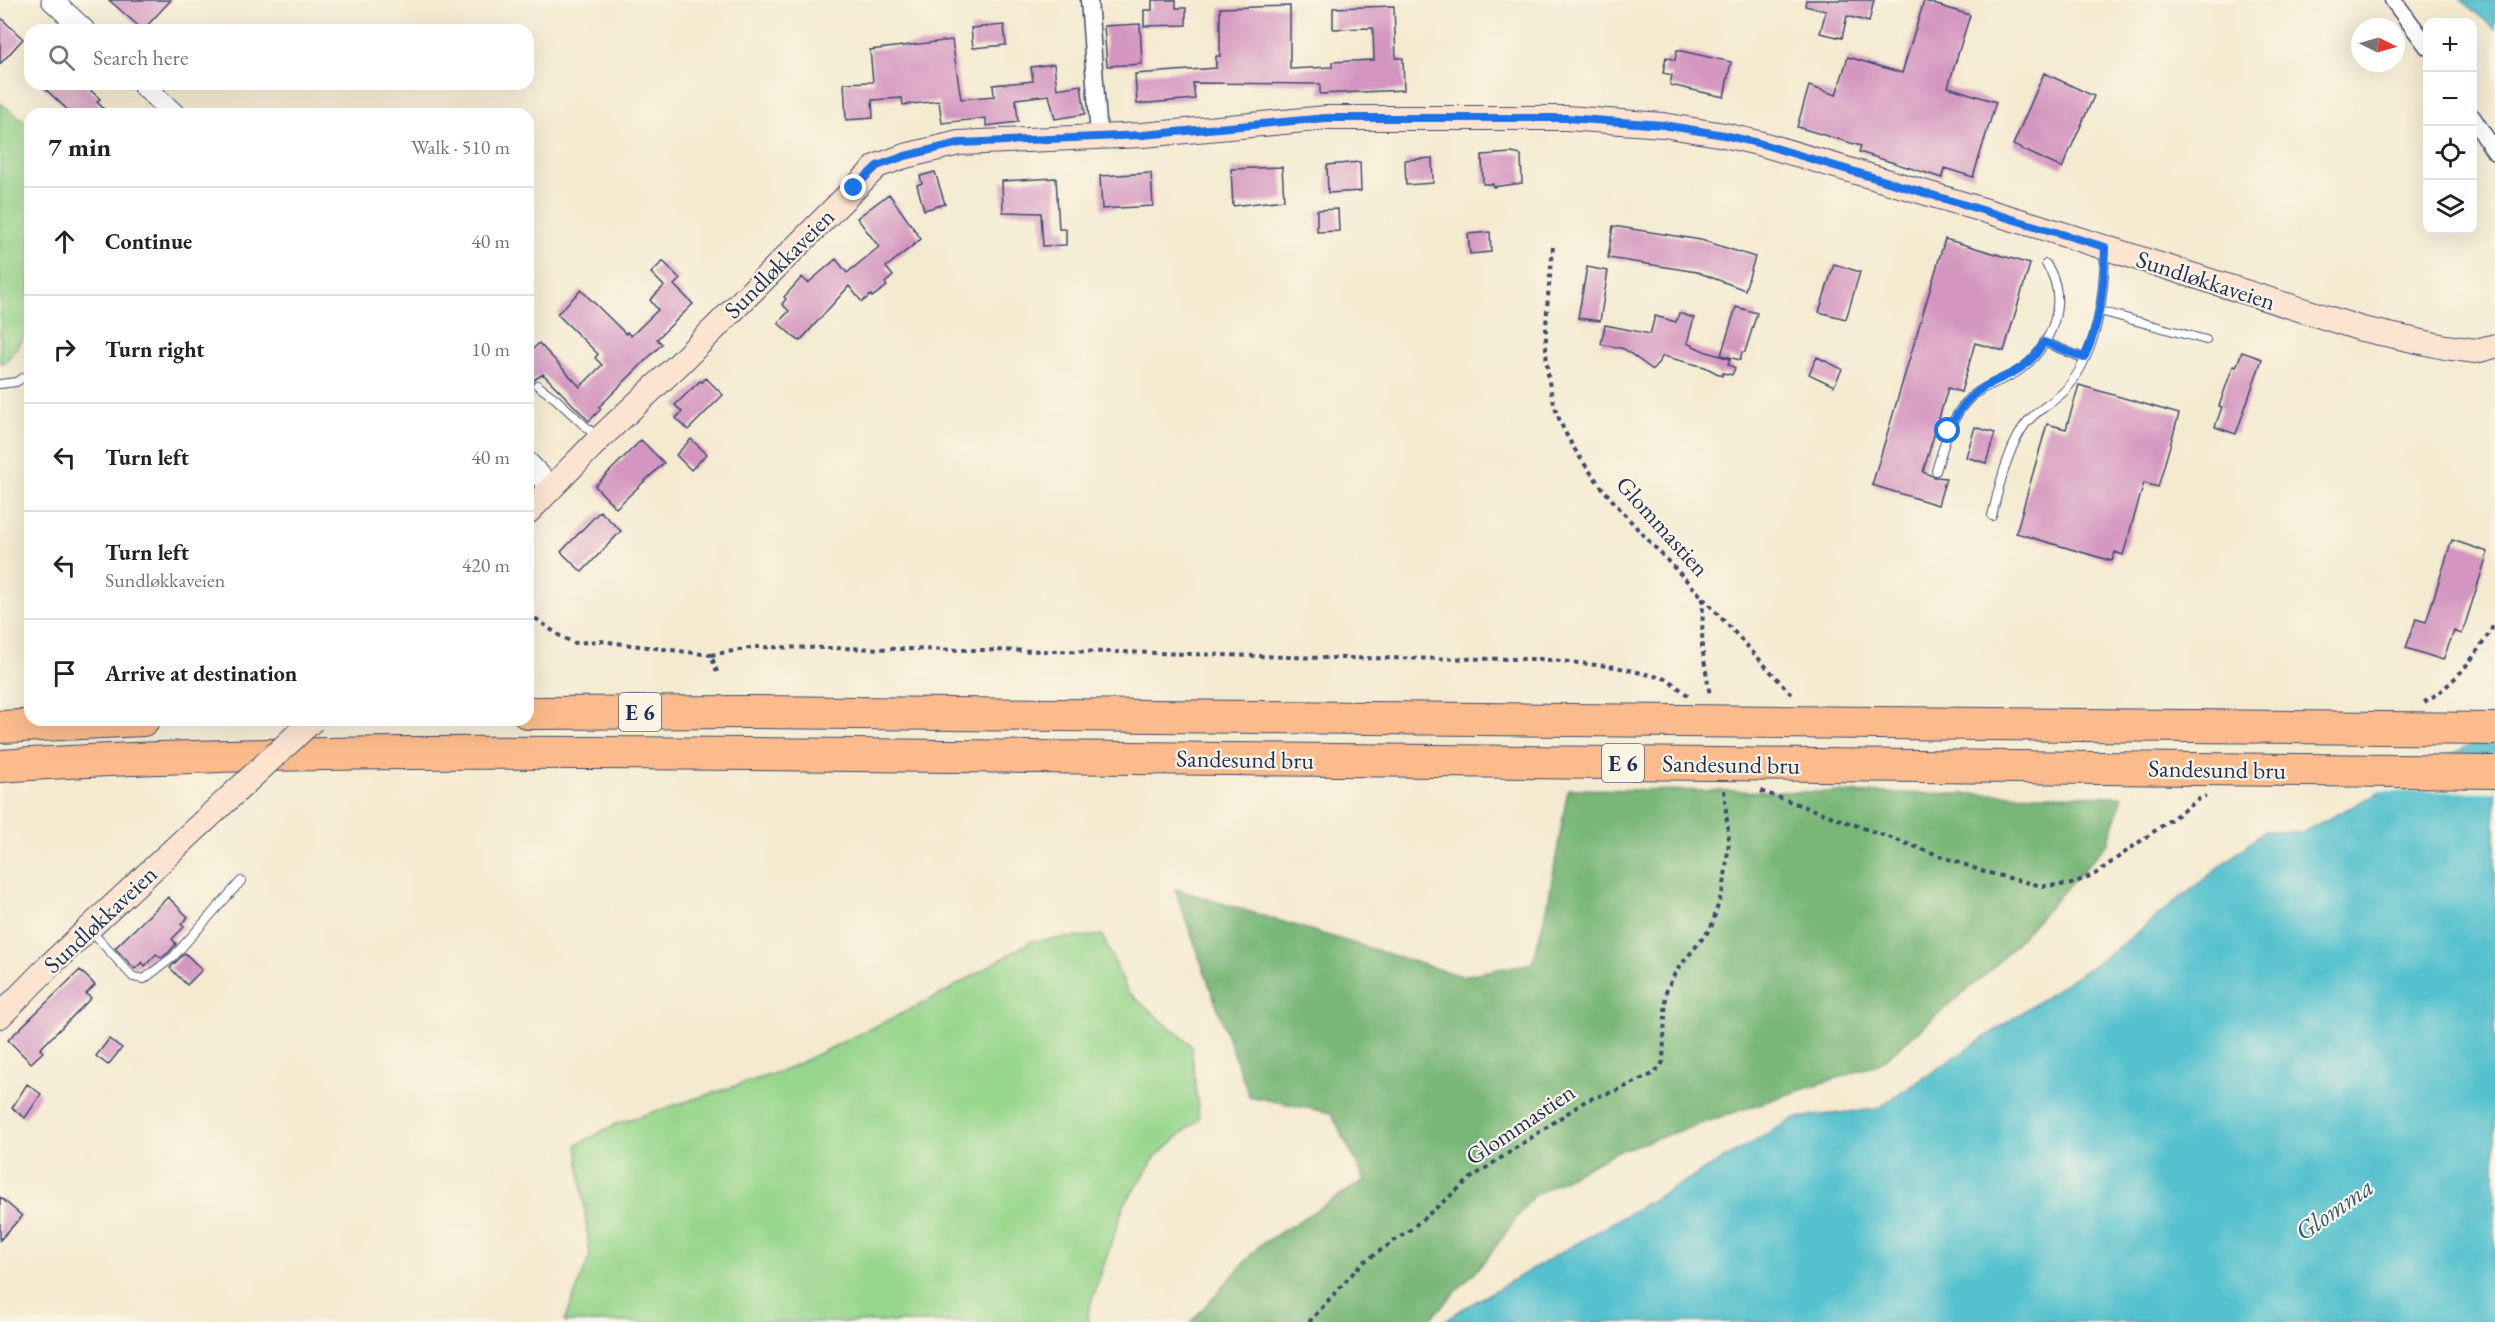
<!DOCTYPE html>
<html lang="en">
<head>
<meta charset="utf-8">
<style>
	:root { --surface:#fff; --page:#f2f2f2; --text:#222; --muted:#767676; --line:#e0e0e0 }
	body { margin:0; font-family:"EB Garamond",serif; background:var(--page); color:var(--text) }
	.controls { position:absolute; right:18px; top:18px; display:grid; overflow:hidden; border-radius:12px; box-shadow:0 6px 24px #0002 }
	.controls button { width:54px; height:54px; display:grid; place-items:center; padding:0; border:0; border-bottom:2px solid var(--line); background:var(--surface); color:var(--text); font:30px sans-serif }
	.compass { position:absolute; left:2351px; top:18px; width:54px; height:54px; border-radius:50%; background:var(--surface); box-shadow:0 6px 24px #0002; rotate:95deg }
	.stop { position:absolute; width:18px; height:18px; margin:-14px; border:4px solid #1a73e8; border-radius:50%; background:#fff }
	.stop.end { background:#1a73e8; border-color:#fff; box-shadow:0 2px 6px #0008 }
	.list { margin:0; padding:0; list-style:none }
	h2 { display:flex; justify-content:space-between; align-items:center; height:78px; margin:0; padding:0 24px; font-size:26px }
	h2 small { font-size:20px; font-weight:400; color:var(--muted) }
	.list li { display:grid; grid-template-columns:39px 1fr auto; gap:18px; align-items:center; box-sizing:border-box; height:108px; padding:0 24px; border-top:2px solid var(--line) }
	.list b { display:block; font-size:22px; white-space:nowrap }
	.list p { margin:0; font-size:20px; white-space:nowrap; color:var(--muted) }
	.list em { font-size:20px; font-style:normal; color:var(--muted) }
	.icon { flex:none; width:33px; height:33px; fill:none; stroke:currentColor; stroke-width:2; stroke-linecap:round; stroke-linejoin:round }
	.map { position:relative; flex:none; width:2495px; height:1322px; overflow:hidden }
	.search { position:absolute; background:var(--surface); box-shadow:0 6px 24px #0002; left:24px; top:24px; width:510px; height:66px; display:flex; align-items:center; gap:15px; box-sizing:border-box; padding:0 21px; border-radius:18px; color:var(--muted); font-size:22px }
	.panel { position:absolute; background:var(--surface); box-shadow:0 6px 24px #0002; left:24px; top:108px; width:510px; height:618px; border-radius:18px }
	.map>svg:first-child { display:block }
	.green { fill:#97d68c; stroke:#598275; stroke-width:1.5 }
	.forest { fill:#79b778; stroke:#4a736b; stroke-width:1.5 }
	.water { fill:#55c1ce; stroke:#387896; stroke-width:1.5 }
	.pier { fill:#f4ead0 }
	.building { fill:#d496c0 }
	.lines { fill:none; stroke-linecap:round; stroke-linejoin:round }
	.service-casing { stroke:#3c4b6f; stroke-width:10 }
	.minor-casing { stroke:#3c4b6f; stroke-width:19 }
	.tertiary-casing { stroke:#3c4b6f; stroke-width:23 }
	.secondary-casing { stroke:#3c4b6f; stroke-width:26 }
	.motorway-casing { stroke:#3c4b6f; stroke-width:34 }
	.path { stroke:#3c4b6f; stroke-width:4; stroke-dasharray:4.5 4.5; stroke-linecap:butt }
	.service { stroke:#fff; stroke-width:8 }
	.minor { stroke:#fff; stroke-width:16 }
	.tertiary { stroke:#fff; stroke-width:21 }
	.secondary { stroke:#fde4d1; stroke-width:24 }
	.motorway { stroke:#fbbb8c; stroke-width:32 }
	.secondary-bridge-casing { stroke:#3c4b6f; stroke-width:26; stroke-linecap:butt }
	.motorway-bridge-casing { stroke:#3c4b6f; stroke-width:34; stroke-linecap:butt }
	.secondary-bridge { stroke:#fde4d1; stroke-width:24 }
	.motorway-bridge { stroke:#fbbb8c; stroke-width:32 }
	.route { stroke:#1a73e8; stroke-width:8 }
	.labels { text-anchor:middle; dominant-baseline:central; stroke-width:4.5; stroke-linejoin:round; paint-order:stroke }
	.shield { fill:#fcf5e5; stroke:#5e6a86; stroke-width:1.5 }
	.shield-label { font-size:22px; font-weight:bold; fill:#1b2f5e }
	.street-label { font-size:24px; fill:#1b2f5e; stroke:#fcf5e5 }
	.water-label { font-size:26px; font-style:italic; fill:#2c5b80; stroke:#fcf5e5 }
</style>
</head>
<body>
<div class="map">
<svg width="2495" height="1322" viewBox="0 0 2495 1322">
	<rect width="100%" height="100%" fill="#fcf5e5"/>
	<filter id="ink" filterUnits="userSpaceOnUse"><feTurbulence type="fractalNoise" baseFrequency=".0167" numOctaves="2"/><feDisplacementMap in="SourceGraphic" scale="12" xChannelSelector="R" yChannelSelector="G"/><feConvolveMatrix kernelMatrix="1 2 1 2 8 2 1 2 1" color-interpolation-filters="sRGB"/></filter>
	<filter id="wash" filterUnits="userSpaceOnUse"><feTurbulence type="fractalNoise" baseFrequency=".008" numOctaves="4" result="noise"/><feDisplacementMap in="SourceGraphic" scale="24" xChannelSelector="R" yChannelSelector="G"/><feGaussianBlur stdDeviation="1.35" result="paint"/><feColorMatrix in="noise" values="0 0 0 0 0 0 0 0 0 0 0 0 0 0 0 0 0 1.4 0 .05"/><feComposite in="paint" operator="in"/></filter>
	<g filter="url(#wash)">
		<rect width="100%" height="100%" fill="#f4ead0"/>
		<!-- green -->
		<path class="green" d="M0 103 30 125V329L4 364 0 362Z
			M1102 935 1128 992 1191 1045 1199 1119 1156 1156 1124 1205 1088 1312V1322H564L590 1256 577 1145 616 1124 785 1070 942 994 1032 941Z"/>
		<!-- forest -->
		<path class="forest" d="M1568 789 2123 796 2108 843 1993 968 1879 1064 1613 1153 1533 1196 1484 1262 1427 1322H1191L1260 1245 1365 1180 1331 1113 1249 1096 1175 889 1461 976 1532 963 1547 909Z"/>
		<!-- water -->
		<path class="water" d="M2460 0H2495V29L2463 2Z
			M2495 716V1322H1443L1461 1310 1795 1118 1877 1109 2110 954 2265 831 2303 832 2472 744Z"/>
		<!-- pier -->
		<path class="pier" d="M2439 758H2495V792L2375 791Z"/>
		<g id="blocks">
			<!-- building -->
			<path class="building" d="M109 0H171L143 30Z
				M1152 0H1176V8H1186V25L1144 26V10H1152Z
				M1806 0H1874L1869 22 1847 16 1842 38 1820 33 1826 11 1805 6Z
				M1924 1 1970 15 1948 87 1996 102 1973 177 1944 168 1942 178 1859 152 1861 146 1797 127 1809 86 1836 95 1848 57 1902 73Z
				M1290 6V69L1332 67V62L1374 60 1373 28 1333 29V8L1394 6 1396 58H1403L1404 90 1320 94V84L1193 83 1195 99 1137 104 1135 74 1216 68V56H1220V8Z
				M0 17 23 39 0 64Z
				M1140 24 1142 64 1107 66 1104 26Z
				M1004 25 1006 45 973 48 971 28Z
				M952 40 961 99 994 96 993 85 1033 81 1031 67 1054 64 1057 89 1081 85 1085 114 1055 119 1049 95 1016 99 1018 122 986 126V118L942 123 939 101 903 105 902 98 872 100 873 118 846 120 844 83 873 82 870 50Z
				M1677 50 1731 62 1724 97 1670 85 1672 75 1663 73 1666 57 1675 60Z
				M2044 73 2094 96 2062 168 2013 145Z
				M40 84H84L100 99 97 102 109 114H72Z
				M1512 153 1521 155 1522 183 1493 187V184H1483L1482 155Z
				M1432 158 1433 183 1406 185 1405 160Z
				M1360 162 1361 191 1328 193 1327 165Z
				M1282 167 1284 200 1233 206 1231 169Z
				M935 172 945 204 924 210 917 185 922 183 920 176Z
				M1151 173 1153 206 1102 209 1100 176Z
				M1056 178 1059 229H1066V245L1043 246 1041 213 1003 212 1002 181Z
				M889 194 921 239 886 267 893 276 885 283 887 286 872 297 871 295 862 302 849 286 800 341 795 338 778 323 789 311 782 304 786 299 784 297 802 277 808 283 836 259 847 273 879 247 857 218Z
				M1338 209 1339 231 1317 232V210Z
				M1613 226 1701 240 1755 257 1745 290 1697 272 1608 258Z
				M1490 232 1491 252 1470 254 1468 234Z
				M1945 239 2030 264 2004 351 1975 343 1961 392 1948 388 1923 472 1935 477 1946 478 1938 505 1872 485Z
				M663 261 680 279 674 285 693 304 657 339 662 344 599 407 601 409 589 421 543 374 532 381 528 389V354L539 343 580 387 602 365 595 358 598 354 557 314 581 290 626 334 627 332 631 336 658 310 650 300 664 286 651 273Z
				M1834 264 1860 272 1846 319 1819 312Z
				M1587 267 1608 271 1600 321 1578 318Z
				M1736 307 1757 313 1745 352H1742L1740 360 1721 355Z
				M1679 313 1694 318 1687 343 1704 351 1730 359 1728 364 1735 368 1732 375 1723 373 1722 376 1705 367 1663 356 1653 370 1624 349 1601 344 1605 325 1650 334 1655 316 1676 322Z
				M2242 352 2262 359 2236 434 2215 427 2222 407 2219 406 2233 366 2236 367Z
				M1817 357 1842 369 1834 386 1809 374Z
				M706 378 723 395 688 430 676 418 682 412 675 405 700 381 702 382Z
				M2079 385 2179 414 2158 487 2144 483 2123 555 2115 552 2112 561 2016 533 2047 424 2066 429Z
				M1975 427 1995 433 1986 463 1966 457Z
				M691 439 707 454 691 470 676 455Z
				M641 440 664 463 616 508 595 486Z
				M600 511 621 531 582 572 561 552Z
				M2452 540 2488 552 2462 634 2454 631 2443 660 2406 648 2416 619 2426 622Z
				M168 897 188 917 181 924 184 927 172 939 176 944 169 952 161 958 156 954 145 966 142 962 135 969 115 948Z
				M185 953 202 970 187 985 170 968Z
				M80 970 95 985 86 994 91 998 40 1049 43 1052 31 1063 8 1040Z
				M109 1039 122 1048 108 1065 96 1056Z
				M27 1084 41 1094 25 1118 12 1108Z
				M0 1197 22 1216 0 1240Z"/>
		</g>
	</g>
	<g filter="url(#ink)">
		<use href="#blocks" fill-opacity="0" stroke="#3c4b6f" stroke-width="1.5"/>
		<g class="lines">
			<defs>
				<path id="service" d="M2100 311 2206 340
					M2044 342 2083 358
					M0 384 16 382 30 374
					M537 385 556 399 599 439
					M1936 471C1944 446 1949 420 1968 400 1981 386 2001 382 2017 372 2051 350 2071 299 2046 264
					M1992 516C1999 487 2006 455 2022 429 2033 410 2056 403 2069 386 2098 348 2104 297 2105 251
					M91 931 133 977 144 979 173 957 241 881"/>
				<path id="minor" d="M1089 0 1099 137
					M2393 0 2428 47
					M2472 117 2495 152"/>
				<path id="tertiary" d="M52 0 84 30
					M142 84 174 114
					M528 463 551 487"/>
				<path id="secondary" d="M528 512 599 439 678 365 877 166 905 156 959 143 1143 135 1326 118H1566L1663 125 1724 135 1762 144 2037 226 2362 329 2445 347 2476 351 2495 346
					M0 1016 52 963 202 823"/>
				<path id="motorway" d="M528 713 753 712
					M0 727 143 720
					M0 766C250 750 500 752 751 754"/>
			</defs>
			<!-- service casing -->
			<use href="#service" class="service-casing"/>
			<!-- minor casing -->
			<use href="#minor" class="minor-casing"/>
			<!-- tertiary casing -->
			<use href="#tertiary" class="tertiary-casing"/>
			<!-- secondary casing -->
			<use href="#secondary" class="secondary-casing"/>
			<!-- motorway casing -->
			<use href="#motorway" class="motorway-casing"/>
			<!-- path -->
			<path class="path" d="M1553 247C1548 298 1539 356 1555 407 1573 470 1658 549 1703 598L1702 647 1710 696
				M1703 598 1793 696
				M528 613 560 636 574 643 600 641 711 655
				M717 672 711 655 755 647 1123 652 1323 658 1541 659 1616 667 1667 679 1689 696
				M2424 702C2456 684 2477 654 2495 623
				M1761 791 1985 872 2042 886 2071 884 2095 874 2199 799 2206 796
				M1309 1322 1361 1264 1410 1230 1471 1178 1587 1100 1618 1090 1655 1073 1663 1062 1666 992 1676 971 1711 928 1724 886 1729 841 1724 790"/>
			<!-- service -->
			<use href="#service" class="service"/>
			<!-- minor -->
			<use href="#minor" class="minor"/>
			<!-- tertiary -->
			<use href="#tertiary" class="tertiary"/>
			<!-- secondary -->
			<use href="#secondary" class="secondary"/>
			<!-- motorway -->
			<use href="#motorway" class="motorway"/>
			<defs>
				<path id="secondary-bridge" d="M202 823 313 720"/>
				<path id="motorway-bridge" d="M753 712 2495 729
					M751 754 2495 772"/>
			</defs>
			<!-- secondary-bridge casing -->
			<use href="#secondary-bridge" class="secondary-bridge-casing"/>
			<!-- motorway-bridge casing -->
			<use href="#motorway-bridge" class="motorway-bridge-casing"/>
			<!-- secondary-bridge -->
			<use href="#secondary-bridge" class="secondary-bridge"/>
			<!-- motorway-bridge -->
			<use href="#motorway-bridge" class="motorway-bridge"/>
		</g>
	</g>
	<g class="lines" filter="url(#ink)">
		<!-- route -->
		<path class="route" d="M854 188 877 166 905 156 959 143 1143 135 1326 118H1566L1663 125 1724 135 1762 144 2105 247C2104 286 2101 323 2084 358L2044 342C2023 380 1995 373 1969 399 1960 408 1954 419 1948 431"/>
	</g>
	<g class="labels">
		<!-- shield labels -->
		<g class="shield">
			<rect x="619" y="693" width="42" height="38" rx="4.5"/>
			<rect x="1602" y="744" width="42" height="38" rx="4.5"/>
		</g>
		<g class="shield-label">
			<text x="640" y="712">E 6</text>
			<text x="1623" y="763">E 6</text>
		</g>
		<!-- street labels -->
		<g class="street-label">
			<text transform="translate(779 263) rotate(-45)">Sundløkkaveien</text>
			<text transform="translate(2206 280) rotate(18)">Sundløkkaveien</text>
			<text transform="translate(1663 526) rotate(48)">Glommastien</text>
			<text transform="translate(1245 759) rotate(1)">Sandesund bru</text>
			<text transform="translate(1731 764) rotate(1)">Sandesund bru</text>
			<text transform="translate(2217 769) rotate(1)">Sandesund bru</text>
			<text transform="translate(100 919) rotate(-43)">Sundløkkaveien</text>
			<text transform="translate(1520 1124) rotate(-34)">Glommastien</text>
		</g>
		<!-- water labels -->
		<g class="water-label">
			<text transform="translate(2334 1209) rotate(-35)">Glomma</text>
		</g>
	</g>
</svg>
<div class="controls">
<button>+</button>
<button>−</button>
<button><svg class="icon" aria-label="locate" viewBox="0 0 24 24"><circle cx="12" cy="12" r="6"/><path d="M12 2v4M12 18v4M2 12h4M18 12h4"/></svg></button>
<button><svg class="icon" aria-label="layers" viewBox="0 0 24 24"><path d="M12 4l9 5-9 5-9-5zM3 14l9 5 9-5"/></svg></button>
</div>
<svg class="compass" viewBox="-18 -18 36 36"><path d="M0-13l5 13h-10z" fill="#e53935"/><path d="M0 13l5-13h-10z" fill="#767676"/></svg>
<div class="stop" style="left:1948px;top:431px"></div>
<div class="stop end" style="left:854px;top:188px"></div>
<div class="search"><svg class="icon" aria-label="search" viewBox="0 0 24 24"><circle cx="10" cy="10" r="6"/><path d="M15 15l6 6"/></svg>Search here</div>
<section class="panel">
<h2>7 min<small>Walk · 510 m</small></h2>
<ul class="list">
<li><svg class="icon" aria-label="ahead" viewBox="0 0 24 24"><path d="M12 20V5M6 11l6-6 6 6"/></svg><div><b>Continue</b></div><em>40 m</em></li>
<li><svg class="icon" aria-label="right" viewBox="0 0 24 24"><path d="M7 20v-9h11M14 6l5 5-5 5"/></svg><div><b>Turn right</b></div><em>10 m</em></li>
<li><svg class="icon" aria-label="left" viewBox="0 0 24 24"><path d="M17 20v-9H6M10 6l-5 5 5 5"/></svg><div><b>Turn left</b></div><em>40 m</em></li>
<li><svg class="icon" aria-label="left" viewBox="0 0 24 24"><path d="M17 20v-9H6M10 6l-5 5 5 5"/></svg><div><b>Turn left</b><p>Sundløkkaveien</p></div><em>420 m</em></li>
<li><svg class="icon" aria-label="arrive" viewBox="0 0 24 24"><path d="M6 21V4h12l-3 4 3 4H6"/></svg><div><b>Arrive at destination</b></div></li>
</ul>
</section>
</div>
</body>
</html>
